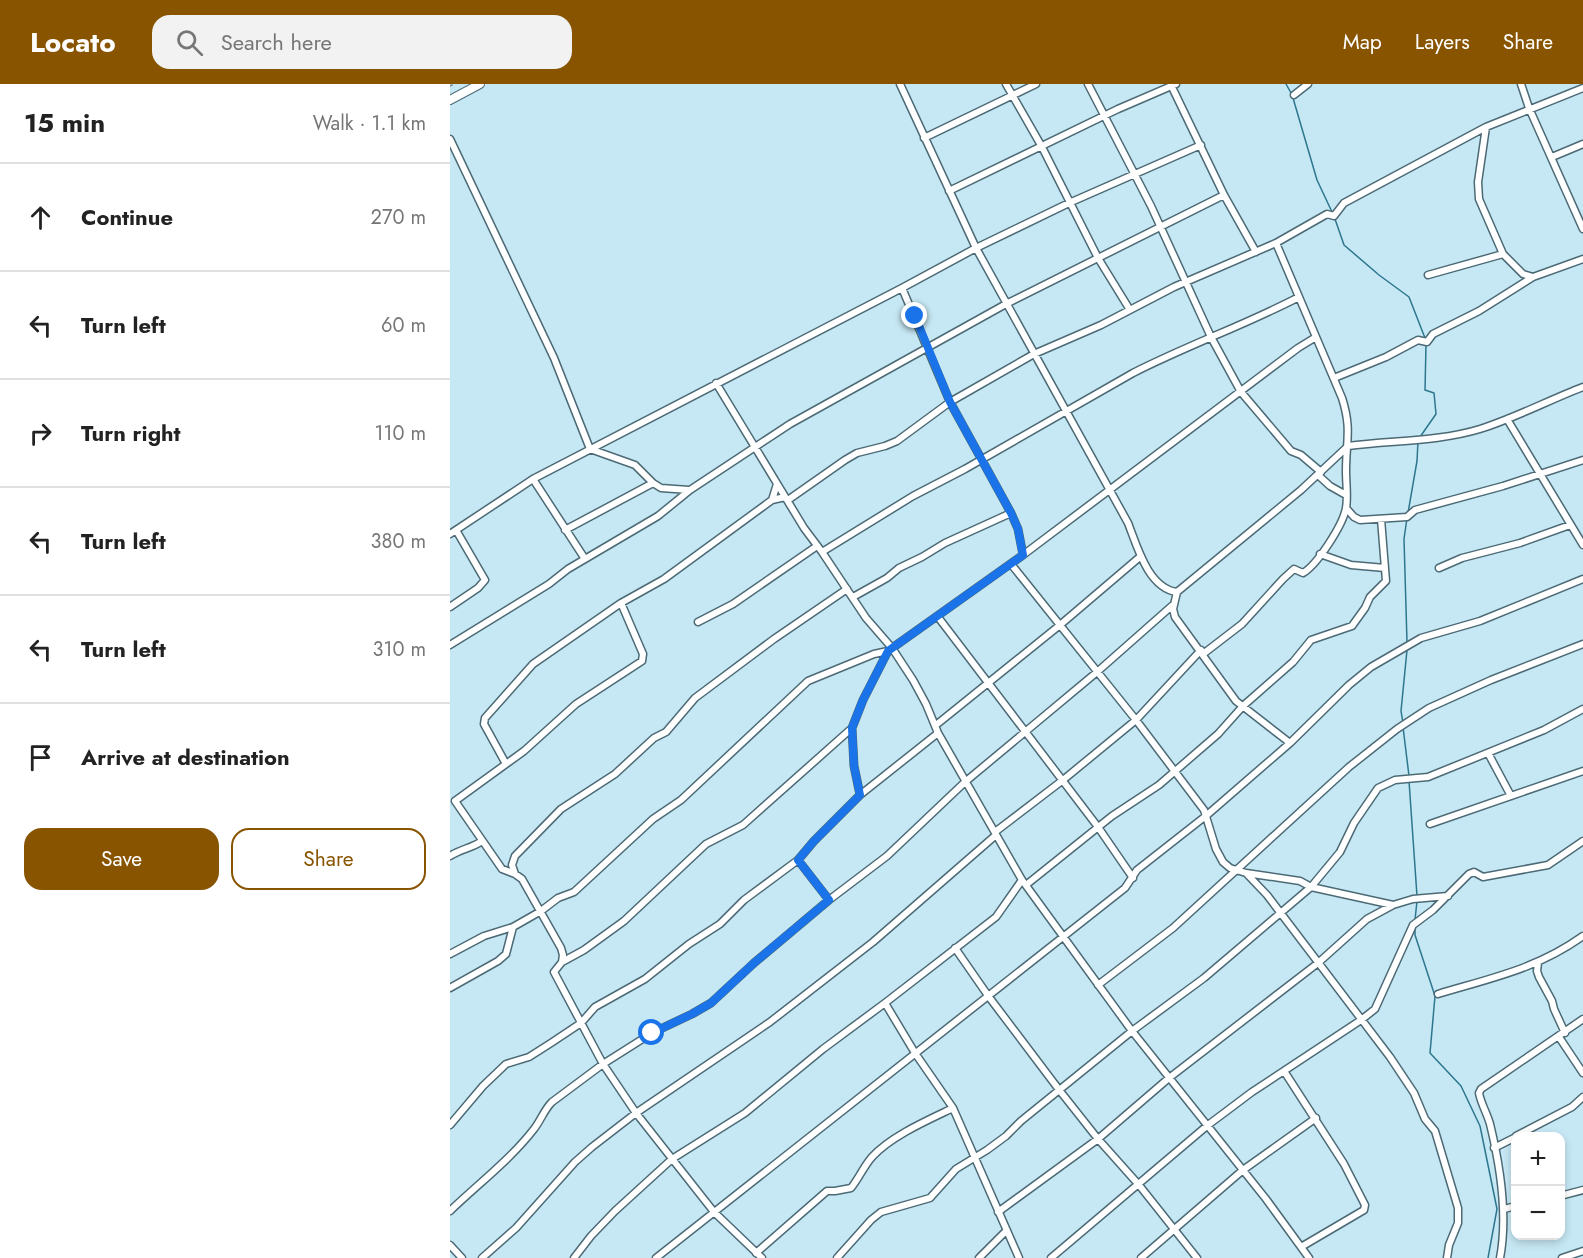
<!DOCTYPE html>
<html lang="en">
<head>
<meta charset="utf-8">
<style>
	:root { --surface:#fff; --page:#f2f2f2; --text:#222; --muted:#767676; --line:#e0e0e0; --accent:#885400 }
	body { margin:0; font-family:Jost,sans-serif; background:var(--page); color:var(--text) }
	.controls { position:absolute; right:18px; bottom:18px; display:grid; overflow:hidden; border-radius:12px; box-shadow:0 3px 9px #0003 }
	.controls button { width:54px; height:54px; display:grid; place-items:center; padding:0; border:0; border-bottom:2px solid var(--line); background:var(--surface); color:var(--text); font:30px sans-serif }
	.stop { position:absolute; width:18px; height:18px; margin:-14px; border:4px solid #1a73e8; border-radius:50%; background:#fff }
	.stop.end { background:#1a73e8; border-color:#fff; box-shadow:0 2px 6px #0008 }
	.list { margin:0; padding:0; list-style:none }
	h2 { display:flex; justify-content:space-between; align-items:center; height:78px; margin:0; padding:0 24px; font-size:26px }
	h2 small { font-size:20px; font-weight:400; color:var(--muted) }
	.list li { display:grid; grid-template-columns:39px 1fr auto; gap:18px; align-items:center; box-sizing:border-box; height:108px; padding:0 24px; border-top:2px solid var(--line) }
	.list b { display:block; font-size:22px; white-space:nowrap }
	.list em { font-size:20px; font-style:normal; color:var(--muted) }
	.actions { display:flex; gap:12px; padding:18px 24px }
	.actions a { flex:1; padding:14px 0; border:2px solid var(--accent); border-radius:18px; text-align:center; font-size:21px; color:var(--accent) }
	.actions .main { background:var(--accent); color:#fff }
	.icon { flex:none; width:33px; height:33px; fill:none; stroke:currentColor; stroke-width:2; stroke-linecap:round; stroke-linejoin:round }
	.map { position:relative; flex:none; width:1133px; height:1174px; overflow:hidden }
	header { display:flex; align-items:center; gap:36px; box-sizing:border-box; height:84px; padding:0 30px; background:var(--accent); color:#fff }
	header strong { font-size:28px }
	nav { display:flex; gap:33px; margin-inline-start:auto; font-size:21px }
	.search { width:420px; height:54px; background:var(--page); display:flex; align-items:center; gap:15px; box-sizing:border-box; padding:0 21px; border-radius:18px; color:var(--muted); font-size:22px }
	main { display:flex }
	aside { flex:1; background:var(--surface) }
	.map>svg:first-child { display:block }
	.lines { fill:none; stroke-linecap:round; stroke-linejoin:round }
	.stream { stroke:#2c768e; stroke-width:1.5 }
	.minor-casing { stroke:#4c6a75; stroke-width:9 }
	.tertiary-casing { stroke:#4c6a75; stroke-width:10 }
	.minor { stroke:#fff; stroke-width:6 }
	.tertiary { stroke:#fff; stroke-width:8 }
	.rail { stroke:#6f868f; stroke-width:1.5; stroke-dasharray:3 6; stroke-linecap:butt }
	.route { stroke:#1a73e8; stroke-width:8 }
</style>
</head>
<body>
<header>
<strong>Locato</strong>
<div class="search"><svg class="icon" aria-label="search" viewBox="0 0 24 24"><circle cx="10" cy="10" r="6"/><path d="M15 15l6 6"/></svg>Search here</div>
<nav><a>Map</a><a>Layers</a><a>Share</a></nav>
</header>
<main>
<aside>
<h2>15 min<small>Walk · 1.1 km</small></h2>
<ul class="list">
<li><svg class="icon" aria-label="ahead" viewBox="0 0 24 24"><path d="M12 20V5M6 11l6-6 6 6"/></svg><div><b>Continue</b></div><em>270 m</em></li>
<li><svg class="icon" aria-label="left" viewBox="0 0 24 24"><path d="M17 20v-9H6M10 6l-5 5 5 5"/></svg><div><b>Turn left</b></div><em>60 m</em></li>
<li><svg class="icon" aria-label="right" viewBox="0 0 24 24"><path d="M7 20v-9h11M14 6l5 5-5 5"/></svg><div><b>Turn right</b></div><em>110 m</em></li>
<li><svg class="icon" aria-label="left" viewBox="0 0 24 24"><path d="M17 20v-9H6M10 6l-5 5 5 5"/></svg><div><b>Turn left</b></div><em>380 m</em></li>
<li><svg class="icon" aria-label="left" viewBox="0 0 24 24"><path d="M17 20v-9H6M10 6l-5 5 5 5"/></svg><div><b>Turn left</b></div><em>310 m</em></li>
<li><svg class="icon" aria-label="arrive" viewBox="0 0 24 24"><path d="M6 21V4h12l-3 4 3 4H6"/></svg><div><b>Arrive at destination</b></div></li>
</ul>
<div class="actions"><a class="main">Save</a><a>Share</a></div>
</aside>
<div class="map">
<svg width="1133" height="1174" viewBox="0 0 1133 1174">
	<rect width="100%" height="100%" fill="#c6e8f4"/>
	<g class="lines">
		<!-- stream -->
		<path class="stream" d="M836 0 841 9
			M843 14 867 96 882 128
			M885 135 894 161 929 191 959 213 975 254
			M970 353 986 330 984 309 975 306 976 261
			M958 429 967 377 968 357
			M957 434 954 455 957 558
			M953 639 951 627 957 566
			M953 643 959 692
			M959 697 967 812
			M965 836 967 817
			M965 844V851L985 912 980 969 1011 1002 1030 1042 1047 1125 1038 1174"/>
		<defs>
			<path id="minor" d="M450 0 526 164 678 439C687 462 698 504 727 508
				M556 0 592 63 648 174 680 226
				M638 0 701 122 761 253 791 308 841 367 851 371 871 388
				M1071 0 1079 24 1133 145
				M721 1 774 111 806 168
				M844 11 858 0
				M1036 43 1028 98 1029 115 1053 170 1073 190 1083 193
				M474 54 586 0
				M0 55 104 274 140 365 185 381 203 399 211 404 239 406
				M1102 73 1133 60
				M499 107 668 25 726 0
				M978 191 1053 170
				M452 204 500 318 561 429 568 445 573 471
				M884 294 936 273 968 256 977 258 983 250 1029 227 1083 193 1133 175
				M266 299 354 444 372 468 416 534 442 564 463 596 476 620 488 649 572 796 682 947 816 1115 859 1174
				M1057 335 1133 461
				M898 362C942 356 987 358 1030 345 1065 334 1099 316 1133 303
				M868 391 880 402 896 411
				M83 395 135 475
				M322 416 327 400
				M338 416 395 376 407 369 435 362 447 357 500 318 584 270 651 241 724 203 826 159 877 130 884 132 894 119 1036 43 1133 4
				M896 424 904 433 910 436 957 433 965 426 1053 402 1133 376
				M115 446 203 399
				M0 450 83 395 452 204 526 164 619 119 751 61
				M372 468 463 412 515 385 683 289C738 261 795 241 849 213
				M870 470 901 481 935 484
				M561 480 686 636 754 726 766 765 773 778 780 784 796 789 817 811 940 973 964 1009 975 1035 985 1047 1008 1124V1139L999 1161 997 1174
				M989 484 1012 474 1070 459 1120 441
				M403 513 437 494 449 484 472 473 495 459 561 429
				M0 523 28 504 35 496 6 446
				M488 533 648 743 683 794
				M248 538 283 520 367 462
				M0 561 99 500 118 485 208 432 240 406 340 340 556 220 774 111
				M753 570 792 540 833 495 844 485 853 489C867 481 893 441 896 424 898 413 896 399 896 387 896 357 902 345 892 314L826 159
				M486 641 610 541 691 472
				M840 659 786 617 725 533 723 525 727 508 851 406 896 364
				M1038 669 1061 712
				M56 680 34 640 35 634 83 580 171 519 214 495 322 416 335 413
				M410 711 404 682 402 644 413 616 438 567 573 471 848 264 866 253
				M980 740 1133 687
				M545 748 613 696 686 636 751 566
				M0 772C11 765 22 764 32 757
				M348 776 379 816
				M796 789 850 797 861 803 890 768 904 739 928 704 945 696 978 693 1094 646 1133 625
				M65 790 62 781 65 772 111 725 165 690 204 654 216 648 245 614 324 555 397 505
				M576 801 662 732 709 701 768 650 793 622 843 578 861 556 902 542 915 524 920 513 936 497 931 435
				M505 864 539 913 610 1007 648 1055 689 1101 747 1174
				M0 870 34 852 63 843
				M112 878 113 871 111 864 72 795 65 790 52 785 5 717 74 667 126 620 192 577 193 570 171 519
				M1088 879 1087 887 1089 893 1102 917 1104 925 1115 949
				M648 901 723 844 899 683 947 645 979 624 1041 596 1133 560
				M0 904 48 877 56 870 63 843 91 827 108 814 124 808 203 735 231 716 358 597 424 570 438 567
				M988 910C1041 894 1087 885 1133 852
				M435 919 465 969 503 1024 569 1174
				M1109 953 1133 989
				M834 987 894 1080 915 1121 914 1126 851 1163
				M0 1041 33 1002 56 980 79 973 101 959 131 939 145 923 195 895 239 860 270 840 294 816 348 776 364 757 410 711 488 649
				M1066 1052 1122 1023 1133 1013
				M1044 1064 1066 1053
				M1110 1112 1133 1106
				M1054 1125 1066 1122
				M0 1127C27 1101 61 1075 84 1045 91 1036 94 1026 102 1018L153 980 202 949 242 930 261 919 304 879 379 816 437 772 515 698 647 588 724 520
				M548 1128 648 1055 719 994 868 879 917 835 943 821 963 815 998 812
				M0 1161 12 1174
				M306 1169 377 1107H385L401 1104C409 1094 414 1082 422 1073 441 1052 478 1036 503 1024
				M32 1174 66 1144 125 1078 142 1063 186 1029 320 938 423 858 546 751
				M124 1174 141 1152 165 1127 222 1075 295 1029 373 965 435 919 546 833 572 796
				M206 1174 675 804 687 786 757 731 840 659 899 601 921 583 971 554 1030 537 1133 495
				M312 1174 264 1128 186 1029 153 980 104 888 112 878 134 866 174 837 256 760 293 741 402 644
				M387 1174 421 1136 431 1128 480 1114 506 1085 537 1066 556 1052 571 1037 682 947 754 894 861 803 943 821
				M529 1174 556 1147
				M601 1174 758 1041 802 1008 911 936 925 925 963 841 983 826 1019 790 1024 788 1033 793 1098 781 1133 757
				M691 1174 793 1086 866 1034
				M1050 1174C1058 1132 1050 1081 1040 1040 1037 1029 1031 1020 1029 1009L1031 1005 1133 935
				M1112 1174 1133 1167"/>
			<path id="tertiary" d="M0 16 30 0"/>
		</defs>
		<!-- minor casing -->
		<use href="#minor" class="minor-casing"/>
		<!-- tertiary casing -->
		<use href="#tertiary" class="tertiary-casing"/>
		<!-- minor -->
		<use href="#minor" class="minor"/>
		<!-- tertiary -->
		<use href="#tertiary" class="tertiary"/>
		<!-- rail -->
		<path class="rail" d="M0 2 4 0"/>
	</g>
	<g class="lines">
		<!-- route -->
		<path class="route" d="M202 949 242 930 261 919 304 879 379 816 348 776 364 757 410 711 404 682 402 644 413 616 438 567 573 471 568 445 561 429 500 318 465 232"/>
	</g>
</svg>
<div class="controls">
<button>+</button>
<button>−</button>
</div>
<div class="stop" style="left:202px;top:949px"></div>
<div class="stop end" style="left:465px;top:232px"></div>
</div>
</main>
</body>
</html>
